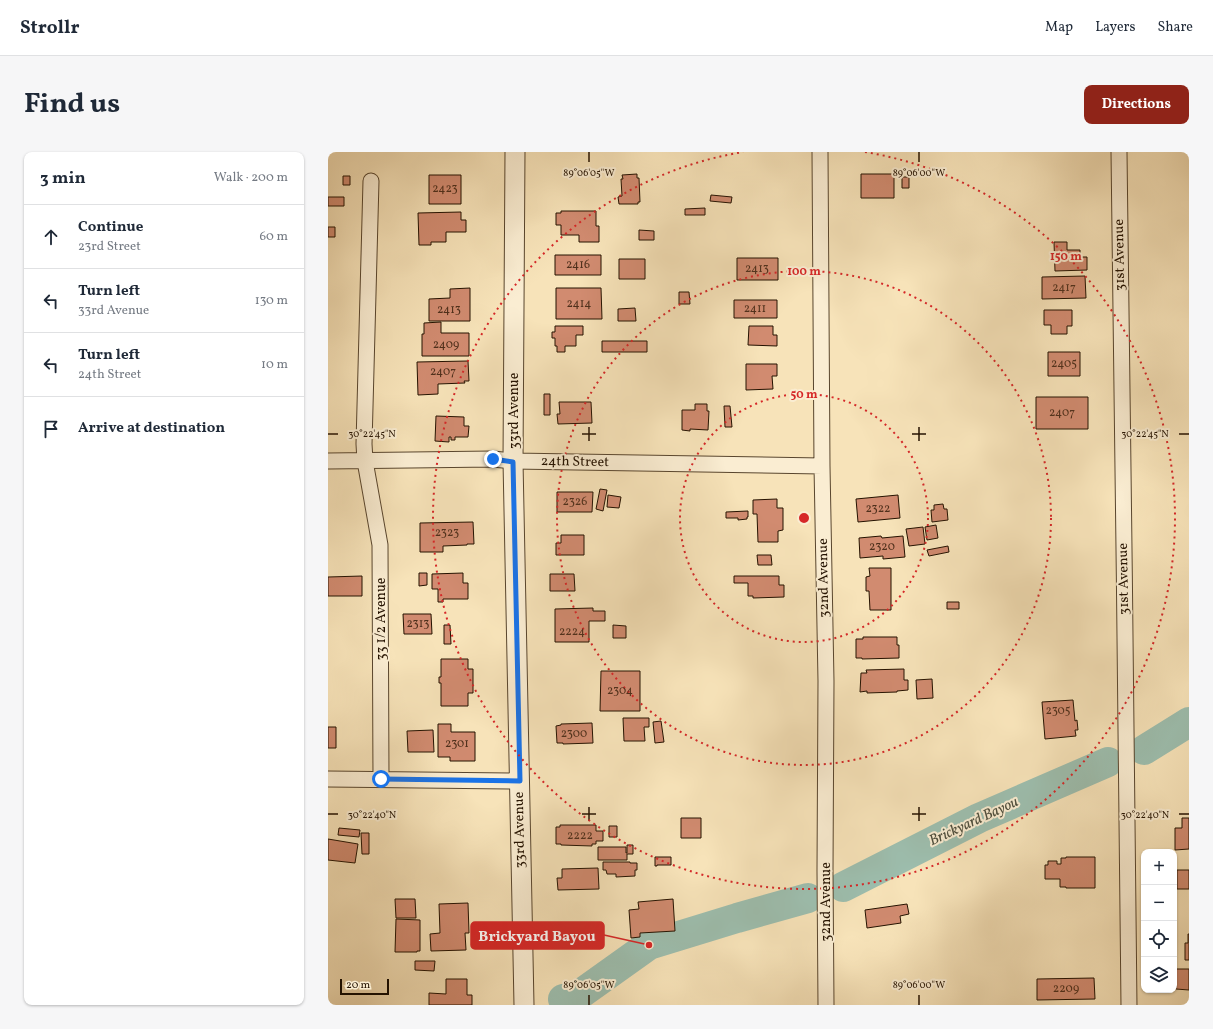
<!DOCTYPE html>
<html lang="en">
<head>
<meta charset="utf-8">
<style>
	:root { --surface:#fff; --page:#f6f6f7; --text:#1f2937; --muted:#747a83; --line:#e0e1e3; --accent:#8f2418 }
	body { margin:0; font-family:Vollkorn,serif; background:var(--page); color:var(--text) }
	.controls { position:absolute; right:12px; bottom:12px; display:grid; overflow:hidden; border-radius:8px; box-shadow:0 1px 3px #0004 }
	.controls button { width:36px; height:36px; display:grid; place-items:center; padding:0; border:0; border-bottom:1px solid var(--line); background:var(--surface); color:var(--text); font:20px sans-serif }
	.scale { position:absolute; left:12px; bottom:10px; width:49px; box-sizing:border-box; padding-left:4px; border:2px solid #241200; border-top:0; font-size:11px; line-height:14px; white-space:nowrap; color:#241200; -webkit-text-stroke:3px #faedd2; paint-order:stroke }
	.stop { position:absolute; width:12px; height:12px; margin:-9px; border:3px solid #1a73e8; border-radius:50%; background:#fff }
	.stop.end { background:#1a73e8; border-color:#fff; box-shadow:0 1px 4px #0008 }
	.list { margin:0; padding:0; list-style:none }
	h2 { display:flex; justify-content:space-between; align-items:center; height:52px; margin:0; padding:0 16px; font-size:17px }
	h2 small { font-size:13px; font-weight:400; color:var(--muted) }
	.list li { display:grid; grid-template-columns:26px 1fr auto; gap:12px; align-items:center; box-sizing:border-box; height:64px; padding:0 16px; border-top:1px solid var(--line) }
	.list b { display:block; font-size:15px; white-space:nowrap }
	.list p { margin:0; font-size:13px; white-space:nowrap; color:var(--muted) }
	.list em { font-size:13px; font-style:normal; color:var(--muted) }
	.icon { flex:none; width:22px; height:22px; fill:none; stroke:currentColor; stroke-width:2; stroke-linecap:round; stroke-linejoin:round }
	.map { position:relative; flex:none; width:861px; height:853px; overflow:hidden; border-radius:8px }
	header { display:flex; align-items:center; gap:24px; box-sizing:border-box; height:56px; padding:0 20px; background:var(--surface); border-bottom:1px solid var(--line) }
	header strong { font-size:19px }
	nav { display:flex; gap:22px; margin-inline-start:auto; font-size:14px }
	.intro { display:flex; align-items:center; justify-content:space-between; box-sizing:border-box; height:96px; padding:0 24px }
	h1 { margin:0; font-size:28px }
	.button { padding:10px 18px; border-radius:8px; background:var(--accent); color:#fff; font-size:14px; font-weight:700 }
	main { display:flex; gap:24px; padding:0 24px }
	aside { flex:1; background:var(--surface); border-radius:8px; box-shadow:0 1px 3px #0004 }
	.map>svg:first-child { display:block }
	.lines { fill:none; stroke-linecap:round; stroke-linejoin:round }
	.river { stroke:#9dbeae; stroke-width:30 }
	.building { fill:#d18b70; stroke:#241200 }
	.minor-casing { stroke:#59462e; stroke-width:17 }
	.tertiary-casing { stroke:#59462e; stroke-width:21 }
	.minor { stroke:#faedd2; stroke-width:15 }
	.tertiary { stroke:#faedd2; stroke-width:19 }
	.route { stroke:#1a73e8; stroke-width:5 }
	.ticks { fill:none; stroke:#241200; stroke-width:1.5 }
	.ring { fill:none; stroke:#d62828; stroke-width:2; stroke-dasharray:2 4 }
	.labels { text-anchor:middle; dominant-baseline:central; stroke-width:4; stroke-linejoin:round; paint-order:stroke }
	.number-label { font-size:12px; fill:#4f301c }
	.street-label { font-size:14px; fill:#241200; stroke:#faedd2 }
	.water-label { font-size:15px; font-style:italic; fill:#4e4e3d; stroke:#faedd2 }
	.ticks-label { font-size:10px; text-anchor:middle; fill:#241200; stroke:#faedd2; stroke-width:4; stroke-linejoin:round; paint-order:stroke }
	.centre { fill:#d62828; stroke:#faedd2; stroke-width:2 }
	.ring-label { font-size:12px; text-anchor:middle; font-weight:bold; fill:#d62828; stroke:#faedd2; stroke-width:4; stroke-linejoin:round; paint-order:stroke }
	.leader { fill:none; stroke:#d62828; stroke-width:1.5 }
	.callout-dot { fill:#d62828; stroke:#faedd2; stroke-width:1.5 }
	.callout { fill:#d62828; stroke:#d62828; stroke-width:1.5 }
	.callout-label { font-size:15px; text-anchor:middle; font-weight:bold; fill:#fff }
</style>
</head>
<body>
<header>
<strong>Strollr</strong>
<nav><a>Map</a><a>Layers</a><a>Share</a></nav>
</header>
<div class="intro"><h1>Find us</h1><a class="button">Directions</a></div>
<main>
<aside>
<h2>3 min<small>Walk · 200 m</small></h2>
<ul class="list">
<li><svg class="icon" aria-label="ahead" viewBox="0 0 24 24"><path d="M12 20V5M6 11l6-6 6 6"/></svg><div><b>Continue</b><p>23rd Street</p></div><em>60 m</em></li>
<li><svg class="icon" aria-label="left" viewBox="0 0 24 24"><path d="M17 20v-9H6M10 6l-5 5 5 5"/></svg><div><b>Turn left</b><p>33rd Avenue</p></div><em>130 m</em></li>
<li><svg class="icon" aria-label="left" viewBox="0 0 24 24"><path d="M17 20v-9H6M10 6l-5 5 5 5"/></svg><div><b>Turn left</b><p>24th Street</p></div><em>10 m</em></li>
<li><svg class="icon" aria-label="arrive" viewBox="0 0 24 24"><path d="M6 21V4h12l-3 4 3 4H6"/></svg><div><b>Arrive at destination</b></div></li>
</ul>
</aside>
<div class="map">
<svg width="861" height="853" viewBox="0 0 861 853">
	<rect width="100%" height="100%" fill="#f7e3b9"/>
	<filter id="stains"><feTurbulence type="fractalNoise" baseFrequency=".005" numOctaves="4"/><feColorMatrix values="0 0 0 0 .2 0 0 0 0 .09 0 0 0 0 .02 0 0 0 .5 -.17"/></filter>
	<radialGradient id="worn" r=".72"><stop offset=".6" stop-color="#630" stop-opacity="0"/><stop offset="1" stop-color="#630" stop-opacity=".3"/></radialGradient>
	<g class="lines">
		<!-- river -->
		<path class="river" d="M816 598 861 570
			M515 735 651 666 780 610
			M235 847 251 843 321 793 409 766 480 746"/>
	</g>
	<!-- building -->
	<path class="building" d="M309 22V26H311L312 50H310V52H291L290 45 294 44 293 27H295L294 23Z
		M533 22H566V46H533Z
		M101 23H133V52H101Z
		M15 24H22V33H15Z
		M574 25H581V36H574Z
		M383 43 404 45 403 51 382 49Z
		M0 45H16V54H0Z
		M377 56V63H357V57Z
		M233 59H268V74H271V90H251V83H233V73H228V61H233Z
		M133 60V68H138V80H118V90H103V93H91L90 61Z
		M0 75H7V85H0Z
		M311 78 326 79V88H311Z
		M726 90H739V98H752V105H759V118L727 119Z
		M227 103H273V123H227Z
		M409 106H450V128H409Z
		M291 107H317V127H291Z
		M757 124 758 146 714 147V125Z
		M142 136V169H101V147L122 146V137Z
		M228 136H273L274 167H228Z
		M351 140H361L362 152H351Z
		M406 148H449V166H406Z
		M307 156 308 169H290V157Z
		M716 158H744V174H739V182H723V173H716Z
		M113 170V181H141V204H94V182H96V171Z
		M227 174H255V183H248V194H237V200H229V194H227V186H224V180H227Z
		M421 174H445V183H449V194L420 193Z
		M274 189H319V200H274Z
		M720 200H752V224H720Z
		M140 209 141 229H136L137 231 110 232V242L90 243 89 210Z
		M418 212H449V224H444L445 237 418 238Z
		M216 242H222V263H216Z
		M708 245H760V277H708Z
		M231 250H263L264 271 230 272 229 262H232Z
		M367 252H379V259H381L380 278 362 277V279L354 278V258H367Z
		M396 254H402L404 275H397Z
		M108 264 136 265V274H141L140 285H127V288H123V285H121V290L107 289Z
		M272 337 279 338 275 359 268 357Z
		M229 340H265L264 360H229Z
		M280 343 293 345 291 356 279 355Z
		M570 343 572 366 530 370 528 347Z
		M449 347V356H455V378L450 379V390H430L429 362H425V348Z
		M615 352 616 357H619L620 368 604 370 603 358H606V353Z
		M420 359V365H419V367L410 368V366H398V360Z
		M145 370 146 392H139V393L115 394V400H92V371Z
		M608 373 610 386 599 388 597 375Z
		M595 375 597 392 581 394 578 377Z
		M233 383H256V403H228V391H233Z
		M553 384 554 386 575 384 577 405 555 407V404L532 406 531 386Z
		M620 394 621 400 601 404 599 398Z
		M429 403H443L444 413H430Z
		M541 416H563V458H542L541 439H538V425L542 424Z
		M91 421H99V433L91 434Z
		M135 421V431H140V447H115V450H110V437H104V422Z
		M222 422H246L247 439H222Z
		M34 424V444H0V425Z
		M406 424H451V433H456V445L425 446V444H420V431H406Z
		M619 450H631V457H619Z
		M265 456V459H277V469H261V490H227V457Z
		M75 462H103L104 482H76Z
		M116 473H122L123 492H116Z
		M285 473 298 474V486H285Z
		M535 485H569V493H571V506L534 507V506H528V487H535Z
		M113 507H140V517H145V541H140V554H113V531H111V525H113Z
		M576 517V528H580V538L569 539V540L539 541V539L532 540 533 521H539L538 518Z
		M273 519H312V559H272Z
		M604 527 605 546 589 547 588 528Z
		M745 548 747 569 749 568 750 578H747L748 584 717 587 714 550Z
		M295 566H321V575H316L317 589H296Z
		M333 569 336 590 327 591 325 570Z
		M264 571 265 591 235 592V591H229L228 574 233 573V572Z
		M110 572H123V580H147V609H122V605H110Z
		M0 575H8V596H0Z
		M105 578 106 600H80L79 579Z
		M353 666H373V686H353Z
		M854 666H861V697L847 698V676H854Z
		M232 673H268V679H275V689H268V692H264V694L233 693V692H228V675H232Z
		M281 674H289V685H281Z
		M11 676 32 678 31 685 10 683Z
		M33 681H41V702H34Z
		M0 687 30 692 27 711 0 708Z
		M299 693H305V702H299V708H270V695H298V701H299Z
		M327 705H343V713H329V714H327Z
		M738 705H767V736H738V735H732V727H717V713H720V709H729V712H733V706H738Z
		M275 710H302V711H309V718H307V724L288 725V722H279L278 718H275Z
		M270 716 271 737 230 738 229 726H234V717Z
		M849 718H861V737H849Z
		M67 747H87L88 766H68Z
		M345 747 347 779 312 781V785L303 786 301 758 311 757 310 750Z
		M140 751 141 781H137L138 798 103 799 102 782 112 781 111 752Z
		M579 752 581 762 572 764 573 771 539 776 537 758Z
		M68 767 92 768V799H89V800H67Z
		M860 782H861V808H857V791H860Z
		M87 809H107L106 819 87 818Z
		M848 817H861V838L848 837Z
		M766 826 767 847 709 848V827Z
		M118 827H139V843H144V853H101V841L118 842Z"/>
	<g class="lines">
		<defs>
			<path id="minor" d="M492 0 494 314 498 529 497 719 498 853
				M791 0C794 284 799 569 801 853
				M43 29 36 292 37 309 52 393 53 627
				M0 309 165 307 185 309 494 314
				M0 627 192 629"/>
			<path id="tertiary" d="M187 0 185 309 196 853"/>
		</defs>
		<!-- minor casing -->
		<use href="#minor" class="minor-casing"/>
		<!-- tertiary casing -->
		<use href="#tertiary" class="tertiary-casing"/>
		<!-- minor -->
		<use href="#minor" class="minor"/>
		<!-- tertiary -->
		<use href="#tertiary" class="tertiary"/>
	</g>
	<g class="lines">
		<!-- route -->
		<path class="route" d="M53 627 192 629 185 310 165 307"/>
	</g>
	<!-- ticks -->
	<path class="ticks" d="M261 0V10M591 0V10M261 275V289M591 275V289M0 282H10M254 282H268M584 282H598M851 282H861M261 655V669M591 655V669M0 662H10M254 662H268M584 662H598M851 662H861M261 843V853M591 843V853"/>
	<!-- distance rings -->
	<g class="ring">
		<circle cx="476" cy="366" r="124"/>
		<circle cx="476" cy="366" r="247"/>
		<path d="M537 0A371 371 0 1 1 415 0"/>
	</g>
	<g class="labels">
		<!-- number labels -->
		<g class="number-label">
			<text x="117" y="37">2423</text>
			<text x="250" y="113">2416</text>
			<text x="429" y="117">2413</text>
			<text x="736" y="136">2417</text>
			<text x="251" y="152">2414</text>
			<text x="427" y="157">2411</text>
			<text x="121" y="158">2413</text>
			<text x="118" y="193">2409</text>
			<text x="736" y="212">2405</text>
			<text x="115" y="220">2407</text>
			<text x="734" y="261">2407</text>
			<text x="247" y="350">2326</text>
			<text x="550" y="357">2322</text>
			<text x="119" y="381">2323</text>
			<text x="554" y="395">2320</text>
			<text x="90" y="472">2313</text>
			<text x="244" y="480">2224</text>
			<text x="292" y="539">2304</text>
			<text x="730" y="559">2305</text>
			<text x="246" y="582">2300</text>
			<text x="129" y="592">2301</text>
			<text x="252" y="684">2222</text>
			<text x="738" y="837">2209</text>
		</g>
		<!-- street labels -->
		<g class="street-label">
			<text transform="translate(792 103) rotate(-91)">31st Avenue</text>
			<text transform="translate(186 259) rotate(-90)">33rd Avenue</text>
			<text transform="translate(247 310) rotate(1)">24th Street</text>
			<text transform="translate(496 426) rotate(-91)">32nd Avenue</text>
			<text transform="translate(796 427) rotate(-91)">31st Avenue</text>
			<text transform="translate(53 467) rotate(-90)">33 1/2 Avenue</text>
			<text transform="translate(192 678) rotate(-91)">33rd Avenue</text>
			<text transform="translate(498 750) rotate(-90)">32nd Avenue</text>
		</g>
		<!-- water labels -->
		<g class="water-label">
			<text transform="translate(646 670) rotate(-25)">Brickyard Bayou</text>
		</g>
	</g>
	<g class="ticks-label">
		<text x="261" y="24">89°06'05"W</text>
		<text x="591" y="24">89°06'00"W</text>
		<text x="44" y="285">30°22'45"N</text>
		<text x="817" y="285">30°22'45"N</text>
		<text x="44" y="666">30°22'40"N</text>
		<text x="817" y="666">30°22'40"N</text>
		<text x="261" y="836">89°06'05"W</text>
		<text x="591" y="836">89°06'00"W</text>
	</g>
	<circle cx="476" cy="366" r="6" class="centre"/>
	<g class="ring-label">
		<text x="738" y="108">150 m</text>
		<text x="476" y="123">100 m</text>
		<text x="476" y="246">50 m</text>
	</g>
	<!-- callouts -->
	<path class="leader" d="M321 793L276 783"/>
	<circle class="callout-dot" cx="321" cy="793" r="4"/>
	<rect class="callout" x="143" y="770" width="133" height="27" rx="4"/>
	<g class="callout-label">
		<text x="209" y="789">Brickyard Bayou</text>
	</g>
	<rect width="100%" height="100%" filter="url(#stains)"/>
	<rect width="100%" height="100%" fill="url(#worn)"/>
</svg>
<div class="controls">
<button>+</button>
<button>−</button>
<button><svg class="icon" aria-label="locate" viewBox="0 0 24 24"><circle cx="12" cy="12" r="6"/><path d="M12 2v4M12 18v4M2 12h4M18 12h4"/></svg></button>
<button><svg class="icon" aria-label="layers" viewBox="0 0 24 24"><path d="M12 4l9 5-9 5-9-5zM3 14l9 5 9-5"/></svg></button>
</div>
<div class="scale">20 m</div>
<div class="stop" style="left:53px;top:627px"></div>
<div class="stop end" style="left:165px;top:307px"></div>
</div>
</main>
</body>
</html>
